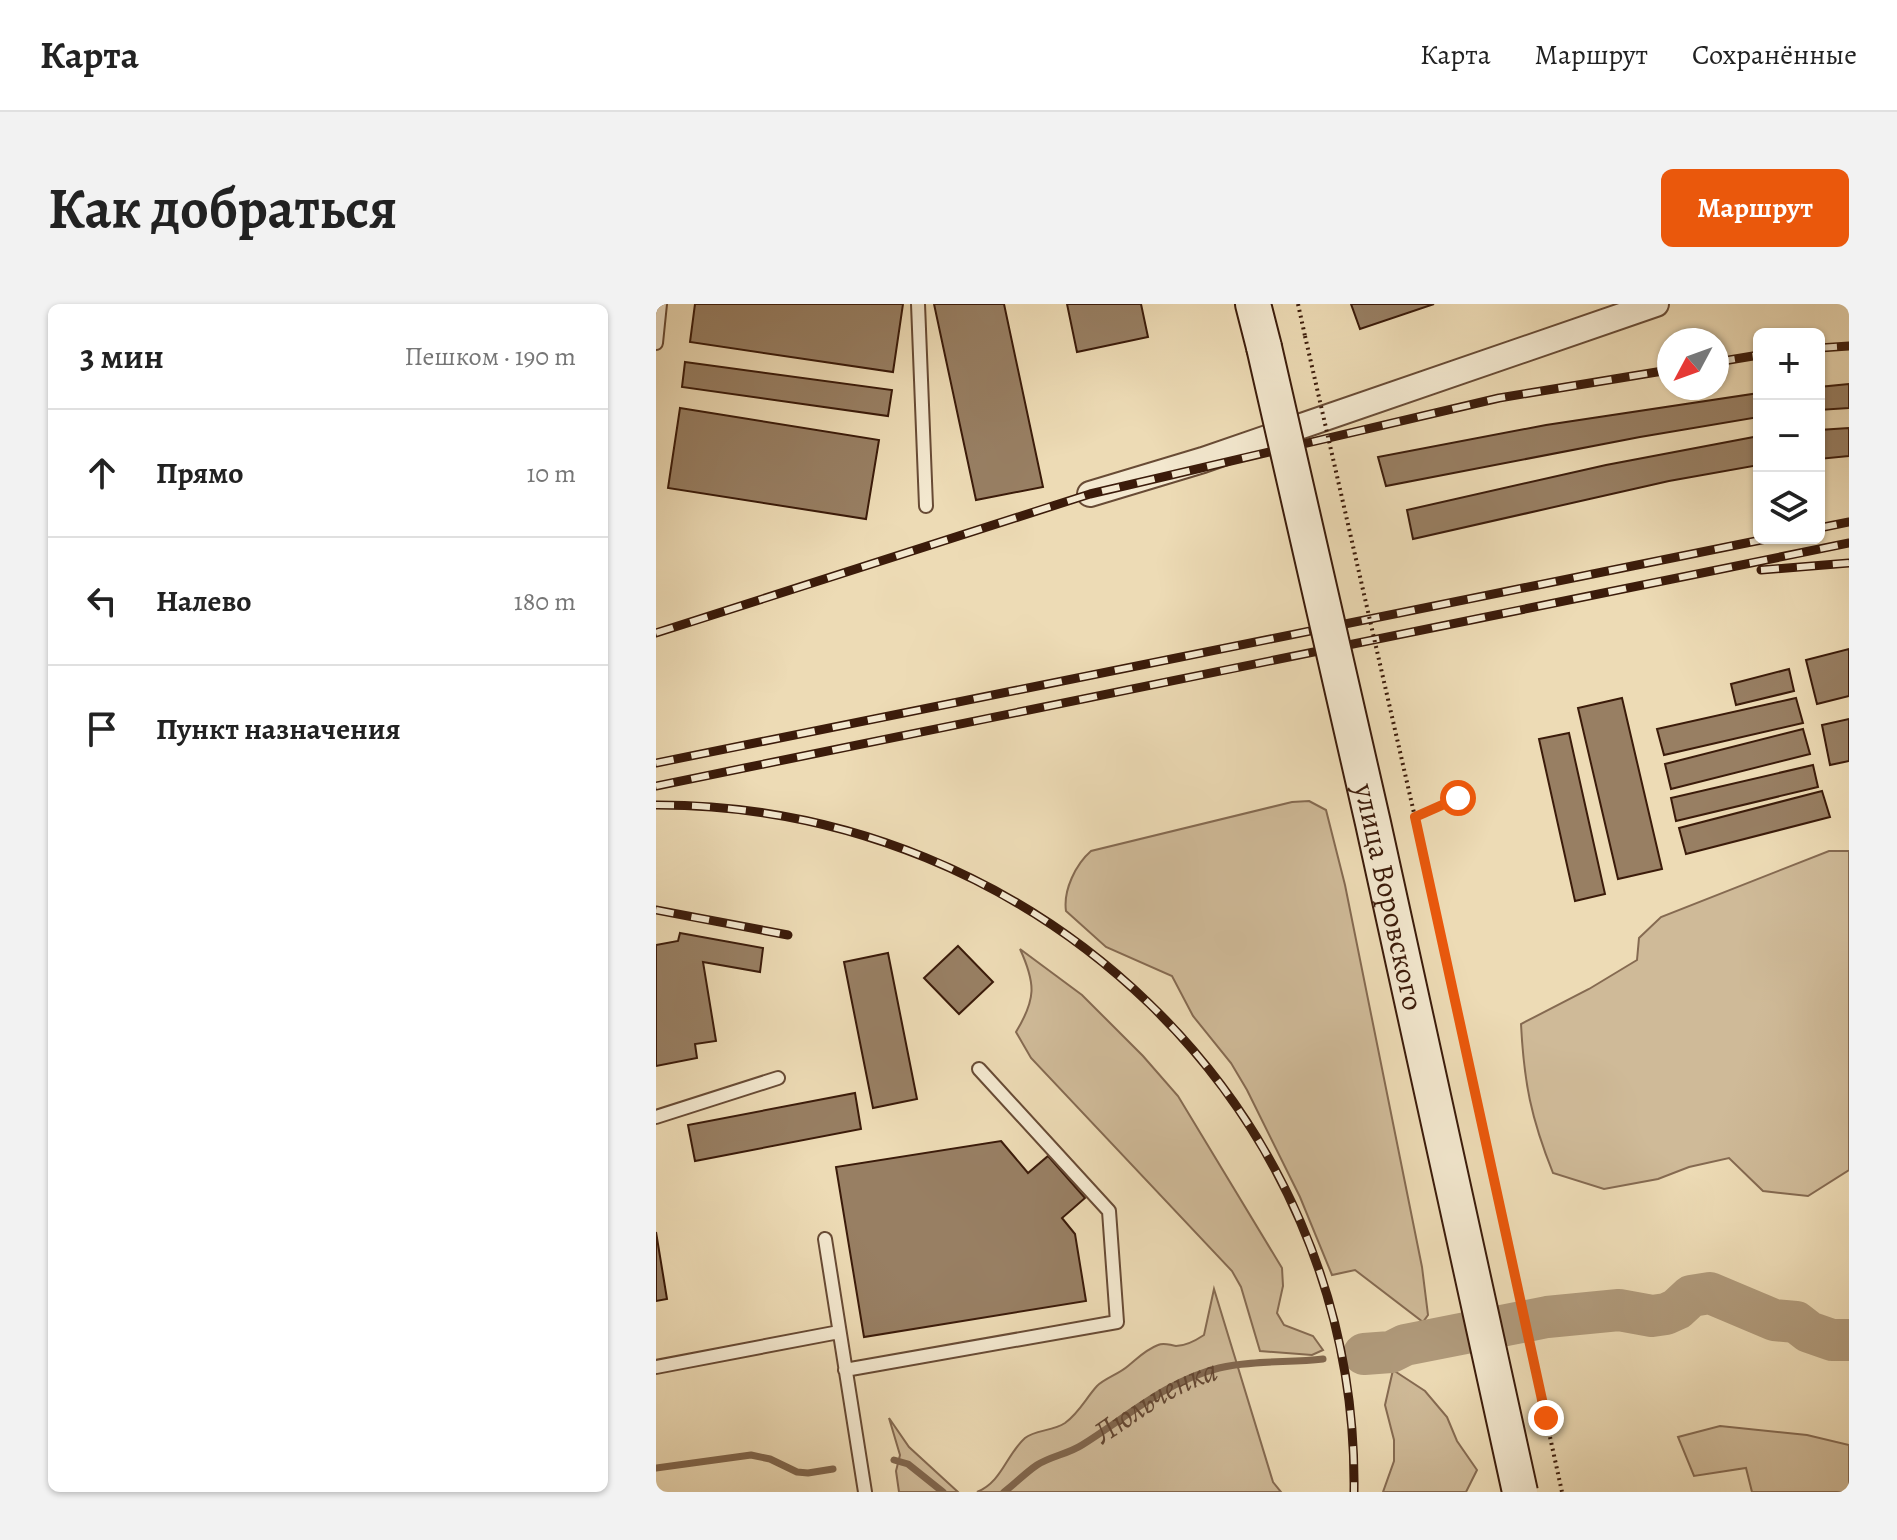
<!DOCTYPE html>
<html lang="ru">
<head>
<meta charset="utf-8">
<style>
	:root { --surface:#fff; --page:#f2f2f2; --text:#222; --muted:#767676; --line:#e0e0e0; --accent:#ea580c }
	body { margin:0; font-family:Alegreya,serif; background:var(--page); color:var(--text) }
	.controls { position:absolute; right:24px; top:24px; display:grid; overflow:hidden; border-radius:12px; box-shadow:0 2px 6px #0004 }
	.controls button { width:72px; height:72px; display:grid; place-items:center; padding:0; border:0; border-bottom:2px solid var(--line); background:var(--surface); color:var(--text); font:40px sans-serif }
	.compass { position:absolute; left:1001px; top:24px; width:72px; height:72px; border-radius:50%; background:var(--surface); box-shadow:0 2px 6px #0004; rotate:229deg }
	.stop { position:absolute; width:24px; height:24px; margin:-18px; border:6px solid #ea580c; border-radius:50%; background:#fff }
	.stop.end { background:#ea580c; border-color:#fff; box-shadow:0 2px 8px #0008 }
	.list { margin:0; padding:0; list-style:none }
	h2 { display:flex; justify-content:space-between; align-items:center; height:104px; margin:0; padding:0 32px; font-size:34px }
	h2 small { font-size:26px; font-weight:400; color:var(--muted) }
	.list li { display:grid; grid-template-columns:52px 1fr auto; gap:24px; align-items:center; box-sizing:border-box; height:128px; padding:0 32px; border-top:2px solid var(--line) }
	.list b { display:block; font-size:30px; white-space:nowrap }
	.list em { font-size:26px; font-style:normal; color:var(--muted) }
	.icon { flex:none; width:44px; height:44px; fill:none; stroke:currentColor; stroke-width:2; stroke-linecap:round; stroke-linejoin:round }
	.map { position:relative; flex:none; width:1193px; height:1188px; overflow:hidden; border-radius:12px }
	header { display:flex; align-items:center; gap:48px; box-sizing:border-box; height:112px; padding:0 40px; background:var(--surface); border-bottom:2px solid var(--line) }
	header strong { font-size:38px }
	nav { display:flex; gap:44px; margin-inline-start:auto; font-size:28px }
	.intro { display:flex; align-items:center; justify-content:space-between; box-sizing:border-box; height:192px; padding:0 48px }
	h1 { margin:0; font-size:56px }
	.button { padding:20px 36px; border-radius:12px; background:var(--accent); color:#fff; font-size:28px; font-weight:700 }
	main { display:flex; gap:48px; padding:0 48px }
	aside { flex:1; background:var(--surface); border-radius:12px; box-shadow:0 2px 6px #0004 }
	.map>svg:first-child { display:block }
	.green { fill:#cfba98; stroke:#856a51; stroke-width:2 }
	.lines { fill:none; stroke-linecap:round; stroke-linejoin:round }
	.stream { stroke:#81674e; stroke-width:7 }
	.river { stroke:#b09a7b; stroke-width:42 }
	.building { fill:#987f63; stroke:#3b1b0a; stroke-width:2 }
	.service-casing { stroke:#684b35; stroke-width:16 }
	.minor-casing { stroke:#684b35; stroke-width:28 }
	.secondary-casing { stroke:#3b1b0a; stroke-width:38 }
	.path { stroke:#3b1b0a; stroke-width:4; stroke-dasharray:2 4; stroke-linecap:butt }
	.service { stroke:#f3e8cf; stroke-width:12 }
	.minor { stroke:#f3e8cf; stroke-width:24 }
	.secondary { stroke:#f3e8cf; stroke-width:34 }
	.rail-casing { stroke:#3b1b0a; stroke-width:9 }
	.rail { stroke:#f3e8cf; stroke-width:6; stroke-dasharray:18; stroke-linecap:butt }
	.secondary-bridge-casing { stroke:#3b1b0a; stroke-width:38; stroke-linecap:butt }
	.path-bridge { stroke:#3b1b0a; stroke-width:4; stroke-dasharray:2 4; stroke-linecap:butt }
	.secondary-bridge { stroke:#f3e8cf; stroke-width:34 }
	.route { stroke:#ea580c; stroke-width:10 }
	.labels { text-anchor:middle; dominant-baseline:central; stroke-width:7; stroke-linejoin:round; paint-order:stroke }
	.street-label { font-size:30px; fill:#3b1b0a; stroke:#f3e8cf }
	.water-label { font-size:32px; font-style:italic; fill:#644732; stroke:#f3e8cf }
</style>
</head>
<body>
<header>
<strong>Карта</strong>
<nav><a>Карта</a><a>Маршрут</a><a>Сохранённые</a></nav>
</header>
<div class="intro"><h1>Как добраться</h1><a class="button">Маршрут</a></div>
<main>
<aside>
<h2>3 мин<small>Пешком · 190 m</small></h2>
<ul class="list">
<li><svg class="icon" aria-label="ahead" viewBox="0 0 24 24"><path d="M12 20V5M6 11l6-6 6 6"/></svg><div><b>Прямо</b></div><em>10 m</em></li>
<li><svg class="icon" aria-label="left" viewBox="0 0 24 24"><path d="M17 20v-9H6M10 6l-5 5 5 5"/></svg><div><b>Налево</b></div><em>180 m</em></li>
<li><svg class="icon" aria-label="arrive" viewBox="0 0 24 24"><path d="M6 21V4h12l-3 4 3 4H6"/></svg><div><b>Пункт назначения</b></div></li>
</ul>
</aside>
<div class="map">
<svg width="1193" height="1188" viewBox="0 0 1193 1188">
	<rect width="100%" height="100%" fill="#eddbb5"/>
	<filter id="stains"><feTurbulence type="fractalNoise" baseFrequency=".0025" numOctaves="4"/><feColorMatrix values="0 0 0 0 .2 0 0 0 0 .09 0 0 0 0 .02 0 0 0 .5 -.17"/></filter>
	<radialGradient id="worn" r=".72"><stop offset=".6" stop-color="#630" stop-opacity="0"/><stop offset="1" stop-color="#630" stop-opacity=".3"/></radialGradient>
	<!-- green -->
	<path class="green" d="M653 497 670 506 689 581 766 963 772 1011 767 1018 699 966 676 971 644 893 591 786 575 759 537 712 516 672 450 643 410 607C407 586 420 560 435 547L636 498Z
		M1173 547H1193V866L1152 892 1107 887 1073 854 1033 863 1002 875 948 885 897 869C875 814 868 779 865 720L933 685 981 656 983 634 1005 613Z
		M364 645 426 691 487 752 522 792 626 964 627 982 621 1009 628 1021 657 1032 667 1046 656 1051 604 1047 585 983 576 967 375 754 360 728C380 695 380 680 364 645Z
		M558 985 617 1178 625 1188H321C346 1178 350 1151 369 1134 379 1126 397 1127 409 1119 423 1109 430 1094 441 1082 449 1074 463 1070 472 1062 482 1054 489 1046 502 1041 508 1038 513 1041 520 1042 530 1042 539 1037 548 1031Z
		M737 1066 769 1087 791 1113 801 1137 821 1166 810 1188H727L738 1157V1136L729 1101Z
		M233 1114 253 1143 302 1188H243L240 1167 244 1151Z
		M1064 1122 1151 1131 1193 1141V1188H1096L1090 1164 1038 1172 1022 1133Z"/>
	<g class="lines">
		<!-- stream -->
		<g class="stream">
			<path d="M238 1156 252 1160 287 1188"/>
			<path d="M0 1164 95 1151 114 1155 141 1168 152 1169 177 1165"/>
			<path id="s1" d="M348 1188C359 1180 369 1169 381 1161 395 1152 412 1150 426 1141 471 1113 510 1077 563 1064 597 1056 633 1059 667 1055"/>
		</g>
		<!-- river -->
		<path class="river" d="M708 1050 735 1048 749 1041 891 1013 963 1006 996 1012 1010 1010 1021 1005 1035 992 1054 989 1118 1016 1140 1018 1153 1028 1176 1036H1193"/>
	</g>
	<!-- building -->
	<path class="building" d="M39 0H247L237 68 34 38Z
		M278 0H348L387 183 320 196Z
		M411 0H485L492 33 421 48Z
		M695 0H778L704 25Z
		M29 58 236 86 232 112 26 83Z
		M1193 80V104L1163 106V83Z
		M1103 89V113L984 133 730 182 722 153 890 121Z
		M24 104 223 136 210 215 12 184Z
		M1193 124V152L1163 155V126Z
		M1103 132V161L1013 177 757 235 751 206 950 161Z
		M1193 345V392L1161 400 1150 356Z
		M1133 365 1138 387 1080 401 1075 380Z
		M966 394 1006 565 962 575 922 404Z
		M1140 394 1147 419 1008 451 1001 425Z
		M1193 415V457L1174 461 1166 421Z
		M1147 425 1154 450 1015 485 1009 460Z
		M913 429 949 590 919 597 883 435Z
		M1157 461 1162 483 1020 517 1015 494Z
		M1166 487 1174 513 1030 550 1023 524Z
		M24 629 107 644 104 668 47 658 60 737 39 740 41 754 0 762V641L22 637Z
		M302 642 337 678 303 710 268 674Z
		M232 649 261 795 217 804 188 658Z
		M199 789 205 825 39 857 32 821Z
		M345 837 372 869 392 852 429 894 406 914 419 930 430 997 208 1033 180 863Z
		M0 928 11 995 0 997Z"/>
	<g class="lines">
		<defs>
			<path id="service" d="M262 0 270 202
				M0 39 4 0
				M0 813 122 774
				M169 935 209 1188
				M0 1063 183 1028
				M189 1066 461 1018 453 907 323 765"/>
			<path id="minor" d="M434 190 547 156 1000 0"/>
			<path id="secondary" d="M597 0 608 43"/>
		</defs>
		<!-- service casing -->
		<use href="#service" class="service-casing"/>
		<!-- minor casing -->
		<use href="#minor" class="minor-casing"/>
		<!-- secondary casing -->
		<use href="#secondary" class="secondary-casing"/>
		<!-- path -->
		<path class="path" d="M642 0 649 32
			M759 513 802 494"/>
		<!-- service -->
		<use href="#service" class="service"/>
		<!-- minor -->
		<use href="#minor" class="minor"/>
		<!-- secondary -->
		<use href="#secondary" class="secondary"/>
		<defs>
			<path id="rail" d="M1163 44 1193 42
				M1061 58 1103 51
				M1163 224 1193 218
				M1105 266 1193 259
				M0 329 434 190 843 94 1013 66
				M0 459 1115 234
				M0 482 1193 239
				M0 501C379 500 703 802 698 1188
				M0 606 132 631"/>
		</defs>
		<!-- rail casing -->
		<use href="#rail" class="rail-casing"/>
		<!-- rail -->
		<use href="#rail" class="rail"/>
		<defs>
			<g id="secondary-bridge">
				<path id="s2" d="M608 43 717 519 864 1188"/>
			</g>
		</defs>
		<!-- secondary-bridge casing -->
		<use href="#secondary-bridge" class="secondary-bridge-casing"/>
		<!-- path-bridge -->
		<path class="path-bridge" d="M649 32 758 509 906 1188"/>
		<!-- secondary-bridge -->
		<use href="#secondary-bridge" class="secondary-bridge"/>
	</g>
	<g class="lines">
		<!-- route -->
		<path class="route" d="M802 494 759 513 890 1114"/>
	</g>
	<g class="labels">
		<!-- street labels -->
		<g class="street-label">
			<text stroke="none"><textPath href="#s2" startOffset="564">улица Воровского</textPath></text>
		</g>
		<!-- water labels -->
		<g class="water-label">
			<text stroke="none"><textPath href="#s1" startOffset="178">Люльченка</textPath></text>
		</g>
	</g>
	<rect width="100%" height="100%" filter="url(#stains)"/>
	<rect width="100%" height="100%" fill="url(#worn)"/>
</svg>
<div class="controls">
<button>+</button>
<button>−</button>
<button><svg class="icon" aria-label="layers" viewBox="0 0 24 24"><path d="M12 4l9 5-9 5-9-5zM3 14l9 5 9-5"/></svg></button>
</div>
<svg class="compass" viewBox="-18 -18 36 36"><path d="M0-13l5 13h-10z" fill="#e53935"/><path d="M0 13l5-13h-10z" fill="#767676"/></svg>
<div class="stop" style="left:802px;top:494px"></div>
<div class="stop end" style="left:890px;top:1114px"></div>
</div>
</main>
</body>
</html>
